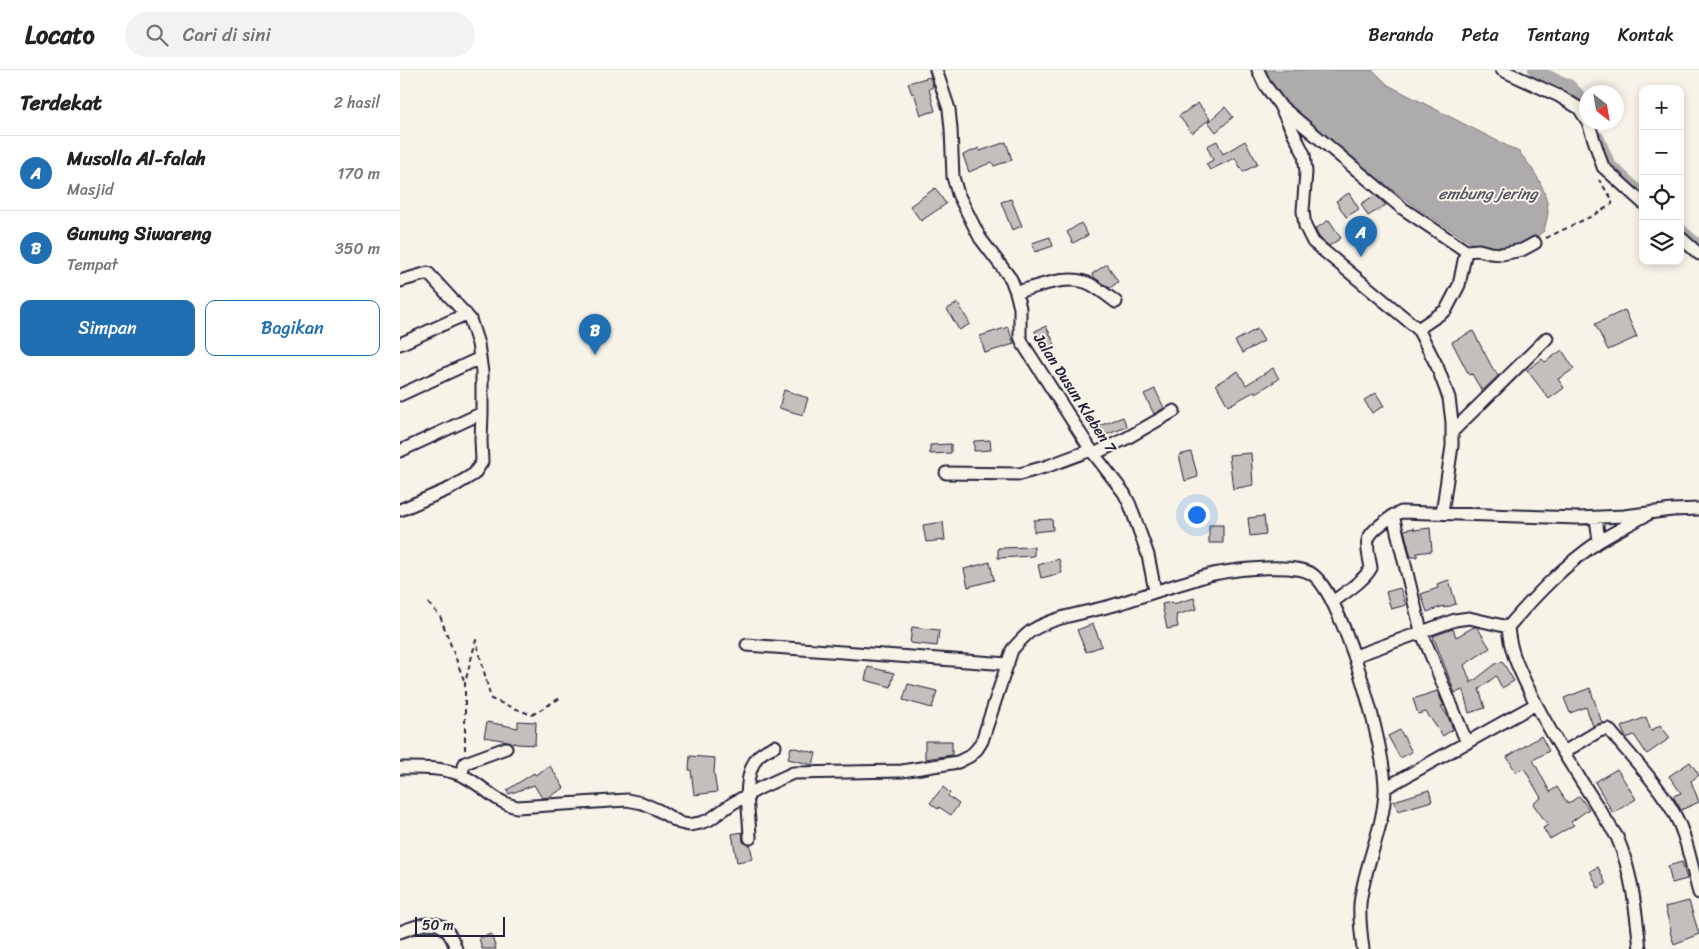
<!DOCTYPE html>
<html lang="id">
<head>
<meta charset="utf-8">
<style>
	:root { --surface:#fff; --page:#f2f2f2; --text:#222; --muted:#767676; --line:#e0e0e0; --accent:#1f6fb2 }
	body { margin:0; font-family:Sriracha,sans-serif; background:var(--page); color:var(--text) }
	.controls { position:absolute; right:15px; top:15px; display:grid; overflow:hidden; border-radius:10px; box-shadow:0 2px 8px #0003 }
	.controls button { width:45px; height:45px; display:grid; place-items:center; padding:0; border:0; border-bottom:1px solid var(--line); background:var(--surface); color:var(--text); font:25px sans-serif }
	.compass { position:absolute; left:1179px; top:15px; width:45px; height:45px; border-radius:50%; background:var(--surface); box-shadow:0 2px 8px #0003; rotate:149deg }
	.scale { position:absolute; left:15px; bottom:12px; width:90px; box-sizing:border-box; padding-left:5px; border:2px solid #22223b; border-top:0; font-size:14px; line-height:18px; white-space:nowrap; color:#22223b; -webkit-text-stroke:4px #f7f3e8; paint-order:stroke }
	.you { position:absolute; left:796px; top:444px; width:18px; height:18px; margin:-12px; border:4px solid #fff; border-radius:50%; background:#1a73e8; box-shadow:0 0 0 8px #1a73e833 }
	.badge { display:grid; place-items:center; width:32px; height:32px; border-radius:50%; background:var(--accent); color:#fff; font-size:16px; font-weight:700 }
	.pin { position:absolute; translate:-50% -41px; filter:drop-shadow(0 1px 2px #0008) }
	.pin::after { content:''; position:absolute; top:26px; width:18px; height:15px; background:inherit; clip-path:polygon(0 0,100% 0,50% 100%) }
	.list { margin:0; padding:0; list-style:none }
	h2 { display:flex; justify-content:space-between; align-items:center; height:65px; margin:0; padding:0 20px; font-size:21px }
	h2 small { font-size:16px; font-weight:400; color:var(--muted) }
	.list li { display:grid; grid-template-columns:32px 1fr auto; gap:15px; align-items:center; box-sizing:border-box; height:75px; padding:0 20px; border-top:1px solid var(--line) }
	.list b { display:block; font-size:19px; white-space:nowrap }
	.list p { margin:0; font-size:16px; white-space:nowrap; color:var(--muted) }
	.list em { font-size:16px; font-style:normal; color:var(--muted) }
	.actions { display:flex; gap:10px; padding:15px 20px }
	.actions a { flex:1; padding:11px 0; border:1px solid var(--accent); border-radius:10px; text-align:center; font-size:18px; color:var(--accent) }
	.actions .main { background:var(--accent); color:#fff }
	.icon { flex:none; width:28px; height:28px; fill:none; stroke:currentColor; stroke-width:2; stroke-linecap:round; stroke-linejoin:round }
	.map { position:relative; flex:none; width:1299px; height:879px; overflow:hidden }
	header { display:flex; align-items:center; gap:30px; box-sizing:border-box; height:70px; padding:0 25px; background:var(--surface); border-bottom:1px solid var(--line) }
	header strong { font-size:24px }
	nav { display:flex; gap:28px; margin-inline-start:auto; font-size:18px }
	.search { width:350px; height:45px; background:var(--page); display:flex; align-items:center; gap:12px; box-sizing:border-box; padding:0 18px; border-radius:28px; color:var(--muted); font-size:19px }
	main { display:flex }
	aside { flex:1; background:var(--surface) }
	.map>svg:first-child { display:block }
	.water { fill:#aeabad; stroke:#76747f }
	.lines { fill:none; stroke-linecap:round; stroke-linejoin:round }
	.canal { stroke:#aeabad; stroke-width:12 }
	.building { fill:#c2bfbd; stroke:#22223b }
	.minor-casing { stroke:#22223b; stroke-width:15 }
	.path { stroke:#22223b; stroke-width:2; stroke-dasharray:5 4; stroke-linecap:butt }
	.minor { stroke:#f7f3e8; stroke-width:11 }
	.labels { text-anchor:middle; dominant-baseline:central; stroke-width:4; stroke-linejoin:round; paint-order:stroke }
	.street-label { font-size:15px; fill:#22223b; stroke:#f7f3e8 }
	.water-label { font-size:16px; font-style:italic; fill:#535263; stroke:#f7f3e8 }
</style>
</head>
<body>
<header>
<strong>Locato</strong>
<div class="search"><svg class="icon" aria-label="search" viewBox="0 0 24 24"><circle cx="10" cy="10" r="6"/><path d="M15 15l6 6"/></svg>Cari di sini</div>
<nav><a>Beranda</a><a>Peta</a><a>Tentang</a><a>Kontak</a></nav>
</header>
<main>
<aside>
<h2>Terdekat<small>2 hasil</small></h2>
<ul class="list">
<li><span class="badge">A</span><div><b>Musolla Al-falah</b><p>Masjid</p></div><em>170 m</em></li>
<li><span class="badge">B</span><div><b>Gunung Siwareng</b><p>Tempat</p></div><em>350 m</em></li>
</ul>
<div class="actions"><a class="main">Simpan</a><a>Bagikan</a></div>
</aside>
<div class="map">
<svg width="1299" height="879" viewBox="0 0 1299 879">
	<rect width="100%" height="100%" fill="#f7f3e8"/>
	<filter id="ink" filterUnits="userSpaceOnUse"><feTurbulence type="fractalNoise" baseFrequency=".02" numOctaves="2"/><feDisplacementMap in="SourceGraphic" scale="10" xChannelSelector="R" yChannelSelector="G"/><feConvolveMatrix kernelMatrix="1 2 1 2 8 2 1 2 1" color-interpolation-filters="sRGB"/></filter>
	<g filter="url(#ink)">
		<!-- water -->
		<path class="water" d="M865 0H973L988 15 1119 82C1133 98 1147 119 1148 141 1148 147 1145 155 1144 161L1121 177 1104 180 1074 175 1019 139 952 90 902 47 881 26 870 12Z"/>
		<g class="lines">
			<!-- canal -->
			<path class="canal" d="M1134 0 1169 15 1178 24 1186 41
				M1198 67 1210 95 1243 125
				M1280 159 1299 176"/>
		</g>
		<!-- building -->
		<path class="building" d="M530 7 533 17 529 19 535 41 521 45 514 23 512 24 508 13Z
			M798 33 810 49 792 63 779 46Z
			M825 37 833 47 816 62 808 52Z
			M817 71 823 84 845 71 858 94 843 102 835 88 810 100 806 94 813 90 807 76Z
			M606 72 612 90 594 96 592 92 569 102 563 85 579 78 580 81Z
			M535 118 546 134 521 151 510 136Z
			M949 123 959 139 946 147 936 131Z
			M975 125 986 135 968 146 961 134Z
			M611 129 622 156 612 160 601 132Z
			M929 150 941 168 929 176 919 167 915 159Z
			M681 153 688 165 673 173 667 162Z
			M650 167 653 176 635 182 632 173Z
			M707 194 718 212 710 218 695 208 692 204Z
			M558 233 570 254 559 260 547 239Z
			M1225 240 1237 267 1208 280 1195 254Z
			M646 256 656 277 645 282 635 261Z
			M608 257 614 274 585 283 580 266Z
			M857 259 864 271 842 283 835 271Z
			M1073 261 1094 301 1095 300 1098 306 1082 321 1072 304 1069 305 1052 272Z
			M1162 280 1174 299 1158 309 1164 318 1149 329 1127 300 1142 289 1145 292Z
			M873 298 879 309 856 323 855 321 828 336 816 314 838 301 846 315Z
			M755 319 764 338 754 344 744 324Z
			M384 320 408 328 403 345 379 338Z
			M976 323 984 336 972 343 964 330Z
			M723 347 727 357 703 366 699 356Z
			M590 370 591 380 574 381V371Z
			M551 374V383L530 384V375Z
			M791 382 798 407 785 411 779 385Z
			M851 383 853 415 833 419 829 385Z
			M864 446 866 464 850 466 848 448Z
			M652 449 653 460 634 462V450Z
			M543 452 545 470 526 472 523 455Z
			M809 455H823V473H809Z
			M1014 458V460L1030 458 1032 481 1017 483V487H1011L1004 460Z
			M634 477V486L598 488V478Z
			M659 489 662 503 641 508 638 495Z
			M590 492 594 510 568 517 564 499Z
			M1049 510 1056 534 1044 538V536L1027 542 1021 524 1038 518 1037 514Z
			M1000 518 1006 535 991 539 986 522Z
			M794 528 797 539 776 545 778 557 767 559 762 534 773 532V534Z
			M693 554 702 576 686 582 677 560Z
			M512 557 539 560 537 576 510 573Z
			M1074 557H1077L1090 578 1064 595 1071 613 1098 592 1099 593 1102 591 1114 611 1102 618 1096 606 1079 619 1085 638 1069 643 1063 620 1055 623 1033 566 1053 559 1056 567Z
			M468 597 494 603 491 617 465 610Z
			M508 614 537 621 532 638 503 630Z
			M1190 618 1202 653 1193 656 1186 637 1170 643 1164 628Z
			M1037 621 1044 636H1041L1048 647 1053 659 1043 666 1026 642 1018 644 1013 629Z
			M1246 647 1251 661 1260 655 1270 668 1247 684 1234 665 1226 668 1221 657Z
			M118 651 136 652 135 675 117 674 108 671 84 667 87 652 118 658Z
			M1000 660 1012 682 1000 688 988 666Z
			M1141 666 1149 681 1133 690 1150 722 1157 717 1168 734 1179 726 1189 739 1171 752 1174 755 1150 769 1143 758 1148 755 1133 734 1141 728 1124 698 1116 702 1107 687Z
			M525 671H552V685L525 689Z
			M391 677 416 683 413 695 388 689Z
			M290 686 315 688 314 703 317 722 294 725 291 700H289Z
			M1290 692 1299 705 1291 711 1299 732 1281 740 1273 726 1281 723 1269 706Z
			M150 696 164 718 149 727 142 728 134 715 109 724 107 720 134 703 135 705Z
			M1217 699 1236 729 1213 743 1195 712Z
			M543 717 550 723 548 726 559 734 551 745 539 737 538 739 530 733Z
			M1029 720 1032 731 998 741 994 731Z
			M342 762 343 772 350 775 353 789 337 792 332 764Z
			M1282 792 1287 809 1272 813 1268 796Z
			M1198 797 1206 814 1198 818 1190 801Z
			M1289 831 1299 864 1274 874 1270 862 1271 861 1265 837Z
			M91 864 96 879H82L79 868Z"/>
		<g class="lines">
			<defs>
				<path id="minor" d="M536 0 549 39 551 59 553 107 558 124 580 168 611 209 616 222 620 238V266L623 274 691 380 724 423 730 435 748 485 755 521
					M858 0 865 15 879 34 904 84 906 102 903 141 905 156 913 172 1018 259 1037 296 1049 328 1052 352V376L1042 443
					M1102 0 1159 26 1179 38 1186 49
					M883 38 1002 138 1066 181
					M1188 52 1203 97 1243 133
					M1280 167 1299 184
					M0 211 28 203 70 249 78 274 82 302V343L81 370 82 392 74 404 51 418 0 440
					M616 222C638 217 668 203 690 214 699 219 708 226 716 232
					M1018 259 1046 240 1059 215 1066 181 1079 180 1090 183 1102 184 1122 180 1135 173
					M0 274 66 244
					M0 325 80 288
					M1052 362 1147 268
					M0 381 82 343
					M694 384 727 368 774 341
					M546 403 620 404 648 396 691 380
					M993 445 1021 561 1067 673
					M1196 448 1199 471
					M933 532C945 522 963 512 971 498 970 490 966 478 968 470 970 460 992 446 1001 442L1178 448 1224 446 1272 440 1299 439
					M347 575 608 594
					M955 586 1055 550 1069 548 1108 557
					M1164 682 1199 661 1208 659 1211 662C1233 689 1259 715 1275 745 1287 767 1292 798 1299 823
					M0 698C20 698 42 697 61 705 83 714 93 732 117 737L227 730 242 733 258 740 280 753 289 755 300 753 309 750 333 733 360 718 393 703 502 701 558 692 570 686 577 679 582 671 612 580C618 573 624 566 631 561 656 545 693 542 721 533 745 525 769 517 793 510 802 507 810 504 819 503 839 499 895 493 912 504 943 525 986 681 985 720 984 759 964 795 960 834 959 849 961 864 963 879
					M61 705 65 693 106 678
					M985 718 1136 634
					M350 768C350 744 341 712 356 689 360 683 368 679 375 676
					M0 862C28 852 45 844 56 879
					M1240 879C1236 841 1232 802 1217 767 1187 719 1155 673 1130 622 1119 599 1110 582 1108 557 1135 526 1164 495 1198 472 1215 461 1234 452 1252 442"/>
			</defs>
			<!-- minor casing -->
			<use href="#minor" class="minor-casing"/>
			<!-- path -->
			<path class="path" d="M1146 168 1196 144 1212 134V129L1199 110
				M28 533 40 546 65 613
				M65 680V613L76 570 91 629 132 645 160 628"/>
			<!-- minor -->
			<use href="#minor" class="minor"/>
		</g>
	</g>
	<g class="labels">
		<!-- street labels -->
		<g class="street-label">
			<text transform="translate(675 323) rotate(57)">Jalan Dusun Kleben 7</text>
		</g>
		<!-- water labels -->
		<g class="water-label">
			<text x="1088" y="123">embung jering</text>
		</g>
	</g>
</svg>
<div class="controls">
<button>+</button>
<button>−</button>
<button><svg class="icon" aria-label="locate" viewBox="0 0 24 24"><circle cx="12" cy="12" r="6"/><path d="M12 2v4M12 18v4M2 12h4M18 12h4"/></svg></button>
<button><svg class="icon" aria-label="layers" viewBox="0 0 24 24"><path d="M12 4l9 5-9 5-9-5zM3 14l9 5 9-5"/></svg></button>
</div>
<svg class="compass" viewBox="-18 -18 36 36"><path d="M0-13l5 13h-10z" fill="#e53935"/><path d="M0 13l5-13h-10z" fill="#767676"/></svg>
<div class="scale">50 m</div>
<div class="you"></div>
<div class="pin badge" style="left:961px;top:187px">A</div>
<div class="pin badge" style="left:195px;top:285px">B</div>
</div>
</main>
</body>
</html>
